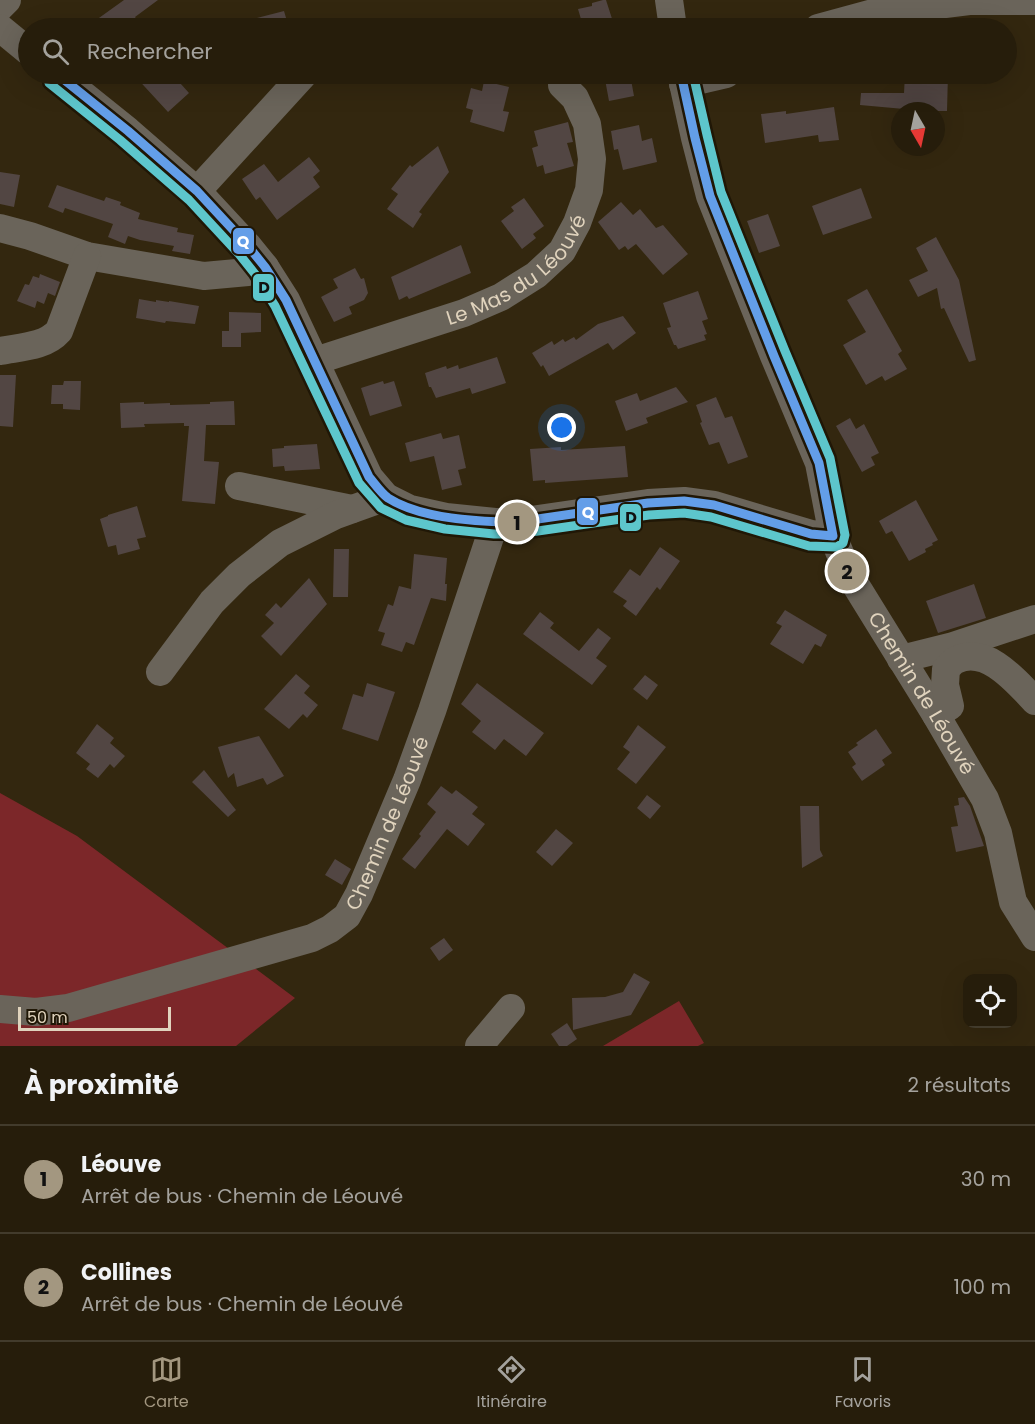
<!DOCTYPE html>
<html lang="fr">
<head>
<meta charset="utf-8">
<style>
	:root { --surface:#261d0b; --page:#322a19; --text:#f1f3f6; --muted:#a4a29d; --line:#423b2c; --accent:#a39780 }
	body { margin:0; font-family:Poppins,sans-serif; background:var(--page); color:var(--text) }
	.controls { position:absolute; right:18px; bottom:18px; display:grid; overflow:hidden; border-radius:12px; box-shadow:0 6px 24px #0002 }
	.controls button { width:54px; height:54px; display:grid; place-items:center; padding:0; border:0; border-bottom:2px solid var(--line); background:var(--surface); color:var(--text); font:30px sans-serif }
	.compass { position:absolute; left:891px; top:102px; width:54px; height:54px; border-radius:50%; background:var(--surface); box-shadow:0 6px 24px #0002; rotate:171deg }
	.scale { position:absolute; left:18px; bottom:15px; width:153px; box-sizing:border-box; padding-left:6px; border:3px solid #e0d3bd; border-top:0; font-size:16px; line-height:21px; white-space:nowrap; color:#e0d3bd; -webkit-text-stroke:4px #201706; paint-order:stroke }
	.you { position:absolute; left:562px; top:428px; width:21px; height:21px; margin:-15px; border:4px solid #fff; border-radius:50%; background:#1a73e8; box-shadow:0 0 0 9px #1a73e833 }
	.badge { display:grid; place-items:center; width:39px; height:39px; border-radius:50%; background:var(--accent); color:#111; font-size:20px; font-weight:700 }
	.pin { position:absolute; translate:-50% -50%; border:3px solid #fff; box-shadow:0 2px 6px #0006 }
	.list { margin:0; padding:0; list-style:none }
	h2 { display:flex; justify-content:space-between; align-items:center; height:78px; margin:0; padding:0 24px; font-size:26px }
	h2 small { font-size:20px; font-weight:400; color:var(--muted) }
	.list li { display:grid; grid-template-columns:39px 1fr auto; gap:18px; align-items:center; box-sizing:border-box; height:108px; padding:0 24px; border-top:2px solid var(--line) }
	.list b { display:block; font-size:22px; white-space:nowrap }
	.list p { margin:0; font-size:20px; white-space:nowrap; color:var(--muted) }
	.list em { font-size:20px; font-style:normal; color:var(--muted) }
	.icon { flex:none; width:33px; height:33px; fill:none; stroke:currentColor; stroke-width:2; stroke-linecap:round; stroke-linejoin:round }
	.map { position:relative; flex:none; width:1035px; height:1046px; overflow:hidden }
	.search { position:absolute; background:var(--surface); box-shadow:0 6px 24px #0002; left:18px; right:18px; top:18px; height:66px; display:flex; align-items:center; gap:15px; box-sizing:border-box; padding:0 21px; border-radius:33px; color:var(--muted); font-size:22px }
	.sheet { height:294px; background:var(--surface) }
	nav { display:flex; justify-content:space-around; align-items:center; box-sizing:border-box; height:84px; border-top:2px solid var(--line); background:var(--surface); font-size:16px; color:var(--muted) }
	nav a { display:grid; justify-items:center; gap:3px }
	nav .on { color:var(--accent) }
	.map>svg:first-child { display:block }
	.green { fill:#7c2729 }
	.building { fill:#524643 }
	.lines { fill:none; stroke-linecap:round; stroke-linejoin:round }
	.minor { stroke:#6a645a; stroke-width:28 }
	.bus-1-casing { stroke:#201706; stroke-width:14 }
	.bus-2-casing { stroke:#201706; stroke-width:14 }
	.bus-1 { stroke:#639ee8; stroke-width:9 }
	.bus-2 { stroke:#5dc6cc; stroke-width:9 }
	.labels { text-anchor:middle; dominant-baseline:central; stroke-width:4.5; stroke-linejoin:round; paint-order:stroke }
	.street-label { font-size:20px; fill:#e0d3bd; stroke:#201706 }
	.line-badge { stroke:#201706; stroke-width:2 }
	.badge-label { font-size:16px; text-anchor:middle; font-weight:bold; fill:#fff }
	.pale-badge-label { font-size:16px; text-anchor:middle; font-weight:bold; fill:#111 }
</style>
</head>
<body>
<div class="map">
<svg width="1035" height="1046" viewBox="0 0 1035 1046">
	<rect width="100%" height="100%" fill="#33270f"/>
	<!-- green -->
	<path class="green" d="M0 793 77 836 295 998 236 1046H0Z
		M679 1001 704 1043 698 1046H603Z"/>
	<!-- building -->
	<path class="building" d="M124 0H158L135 17 137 20 125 28H85Z
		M603 0H606L615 28H587L586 26H583L578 9 592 6V3Z
		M284 11 289 28H238L237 23Z
		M133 74H172L189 93 168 112Z
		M604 74H630L634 96 609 101Z
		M905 74H948L947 111H904V109L860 105 861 93H904Z
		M484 81 509 87 503 111 509 112 504 132 470 122 473 110 466 108 471 88 482 91Z
		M834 107 839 140 819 142 818 135 765 143 761 114 786 111V114Z
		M568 122 573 142 567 143 574 166 545 174 543 165 537 167 532 148 538 146 534 131Z
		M639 125 642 141 652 138 657 162 623 170 618 149 614 150 611 131Z
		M438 146 449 172 419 212 422 214 413 228 387 209 398 194 391 189 410 165 412 167Z
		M309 157 320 171 313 177 320 187 277 220 260 197 256 200 242 179 264 164 278 182Z
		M0 172 20 175 14 207 0 204Z
		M57 185 104 201 106 197 121 202 120 205 140 213 138 219 178 228 177 232 194 235 190 254 172 251 174 246 140 240 128 236 125 244 108 237 113 224 65 208 63 213 48 207Z
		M861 188 872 218 823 235 812 206Z
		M524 198 544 226 533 234 536 238 522 249 501 221 514 211 511 207Z
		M621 202 633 215 640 209 656 228 663 225 688 254 663 275 636 244 628 250 625 246 619 250 598 222Z
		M768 214 780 246 759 253 747 221Z
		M936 237 959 280 976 360 969 362 944 308 941 309 937 288 918 297 909 280 928 271 916 248Z
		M461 245 471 273 409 299 407 296 399 300 391 277Z
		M355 268 361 279 364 278 368 293 364 300 349 307 352 314 334 322 321 297 338 288 333 279Z
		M40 274 60 282 55 296 48 293 44 304 37 301 35 308 17 301 25 284 29 285 33 276 39 278Z
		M867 289 902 351 898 354 907 369 885 381 882 376 866 385 843 345 866 332 847 300Z
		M698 291 708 319 702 321 707 334 704 335 706 340 678 349 676 345H674L667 328 671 327 663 303Z
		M139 299 156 302V300L169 302V301L199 306 195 324 166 321 165 323 136 318Z
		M229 312 261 313V332L241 333V347H222V331H229Z
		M623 316 636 333 613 350 608 343 549 376 543 365 541 367 532 353 552 341 554 345 563 339 565 342 574 337 576 340 598 324Z
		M497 357 506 383 472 394 470 388 436 398 431 387H429L425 373 446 366 447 369 458 365 459 369Z
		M0 375H16L13 427 0 426Z
		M64 381H81L80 410 63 409V404H51L52 385H63Z
		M383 381 384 384 394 381 402 406 370 416 361 388Z
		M676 387 688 402 646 418 648 423 626 431 615 401 637 393 640 401Z
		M716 397 725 418 732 416 748 457 728 464 719 442 709 445 700 423 702 422 696 405Z
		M234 401 235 425H206L204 461 219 462 215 504 182 501 189 426H184V423L144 424 145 427 121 428 120 403 144 402V404L170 403V405L210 404V402Z
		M850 418 856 429 864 424 879 453 871 457 875 465 862 472 836 426Z
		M441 433 443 439 459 435 466 468 458 470 462 485 442 490 434 456 410 462 405 443Z
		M317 444 320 469 285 471 284 466 273 467 272 449 284 448V446Z
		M625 446 628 477 545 483V480L533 481 530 449 561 447V450Z
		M916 500 938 540 932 543 933 545 925 549 926 552 909 561 892 531 886 534 879 521Z
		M137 506 146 537 137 539 140 549 118 555 116 545 108 547 100 519 108 516V515Z
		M660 547 680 561 660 590 657 587 636 616 623 606 627 601 613 592 630 569 640 576Z
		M334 549H349L348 597H333Z
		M414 554 447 558 445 584H447L446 601 431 598 414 645 406 642 402 652 381 645 385 633 378 631 388 604 393 606 399 586 411 589Z
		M309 578 327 604 281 656 261 636 274 623 265 615 276 603 281 608Z
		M974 584 986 618 938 633 926 601Z
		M785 610 827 635 821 647 815 644 803 664 770 644 782 626 776 623Z
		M540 612 554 623 550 628 579 651 598 628 611 638 596 658 607 666 592 685 523 634Z
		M296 674 310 686 304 693 318 705 307 718 303 714 289 729 264 709Z
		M645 675 658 685 647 700 633 689Z
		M367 683 395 692 378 741 342 729 353 694 363 697Z
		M477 683 544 733 526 756 504 739 495 750 472 732 481 721 461 704Z
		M97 724 114 738 110 743 125 756 114 768 110 764 98 778 86 769 90 764 76 753Z
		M638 725 666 747 636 784 617 769 630 752 623 747Z
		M876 729 892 753 882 760 885 765 862 781 852 767 856 764 848 752 858 745 856 743Z
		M259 736 284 776 267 785 263 778 237 787 234 773 228 778 218 747Z
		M204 770 236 810 228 817 192 782Z
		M441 786 452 794 456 790 478 807 472 814 485 824 468 846 447 829 415 869 402 859 421 836 419 834 436 812 427 804Z
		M647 795 661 806 650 819 637 808Z
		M964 797 970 806 984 846 956 852 951 827 958 826 954 806 959 805 958 798Z
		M800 806H819L820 850 823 856 802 868Z
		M556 829 573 843 552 866 536 852Z
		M335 859 351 869 342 885 325 875Z
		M444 938 453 950 439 961 430 948Z
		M634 973 650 982 631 1015 573 1030 572 998 605 997 623 992Z
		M567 1023 577 1039 567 1046H559L551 1034Z"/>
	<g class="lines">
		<!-- minor -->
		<g class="minor">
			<path d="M669 0 673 28"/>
			<path d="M0 7 7 0"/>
			<path d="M0 28 28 51"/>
			<path d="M818 28 873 13 969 1H1035"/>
			<path d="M57 74 128 131 197 191 248 246 265 267 286 300 369 477 386 497 410 509 446 517 495 522H517L648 503 684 501 714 505 811 534 833 536"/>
			<path id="s1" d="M681 74 695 138 710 196 774 356 819 463 833 536 847 571 936 715 985 799 998 833 1013 902 1035 937"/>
			<path d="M683 84 726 74"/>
			<path d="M197 191 304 74"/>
			<path d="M0 228 30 236 87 256 204 276 248 272 265 267"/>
			<path d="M0 351C20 347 45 347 59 331L87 256"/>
			<path id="s2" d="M315 361 464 313 501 297 536 275 562 251 577 223 589 190 592 159 587 124 575 98 562 85"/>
			<path d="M239 486 352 509"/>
			<path d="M901 659 953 646 1035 619"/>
			<path d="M160 672 212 602 239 575 280 543 336 515 386 497"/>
			<path d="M936 715 950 706 945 685 946 669C949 666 952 662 956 660 986 645 1016 681 1035 701"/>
			<path id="s3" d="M0 1009 36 1012 68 1008 312 938 330 929 347 916 359 894 407 780 432 711 495 522"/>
			<path d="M479 1046 511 1008"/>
		</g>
		<defs>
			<path id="bus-1" d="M57 74 128 131 197 191 248 246 265 267 286 300 369 477C375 484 381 493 388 498 421 519 479 522 517 522L648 503 684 501 714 505 811 534 833 536
				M681 74 695 138 710 196 774 356 819 463 833 536"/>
			<path id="bus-2" d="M49 83 120 140 189 200 239 254 255 274 275 306 359 483 381 508 406 520 445 529 494 534H517L649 515 684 513 711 517 809 546 837 547 843 543 845 535 830 458 785 351 721 192 707 135 693 74"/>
		</defs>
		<!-- bus-1 casing -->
		<use href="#bus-1" class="bus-1-casing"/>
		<!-- bus-2 casing -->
		<use href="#bus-2" class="bus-2-casing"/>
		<!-- bus-1 -->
		<use href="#bus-1" class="bus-1"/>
		<!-- bus-2 -->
		<use href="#bus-2" class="bus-2"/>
	</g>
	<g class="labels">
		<!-- street labels -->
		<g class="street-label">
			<text stroke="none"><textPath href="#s2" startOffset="226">Le Mas du Léouvé</textPath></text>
			<text stroke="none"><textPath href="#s1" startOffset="669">Chemin de Léouvé</textPath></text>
			<text stroke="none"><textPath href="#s3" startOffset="465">Chemin de Léouvé</textPath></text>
		</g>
	</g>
	<g class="line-badge">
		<rect x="232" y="227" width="23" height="28" rx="6" fill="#639ee8"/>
		<rect x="252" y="273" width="23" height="29" rx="6" fill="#5dc6cc"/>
		<rect x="576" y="497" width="23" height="29" rx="6" fill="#639ee8"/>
		<rect x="619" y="503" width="23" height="29" rx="6" fill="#5dc6cc"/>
	</g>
	<g class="badge-label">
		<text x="243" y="247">Q</text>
		<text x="588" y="518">Q</text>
	</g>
	<g class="pale-badge-label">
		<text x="264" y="293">D</text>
		<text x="631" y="523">D</text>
	</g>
</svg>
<div class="controls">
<button><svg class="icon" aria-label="locate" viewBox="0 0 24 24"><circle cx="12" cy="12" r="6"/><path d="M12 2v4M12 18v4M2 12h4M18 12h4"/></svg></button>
</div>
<svg class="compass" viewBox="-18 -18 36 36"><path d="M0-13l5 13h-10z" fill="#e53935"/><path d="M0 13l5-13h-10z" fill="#a4a29d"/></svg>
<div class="scale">50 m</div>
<div class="you"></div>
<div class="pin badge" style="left:517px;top:522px">1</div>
<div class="pin badge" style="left:847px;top:571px">2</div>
<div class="search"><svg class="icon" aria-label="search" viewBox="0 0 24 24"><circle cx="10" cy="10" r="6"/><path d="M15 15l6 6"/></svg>Rechercher</div>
</div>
<section class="sheet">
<h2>À proximité<small>2 résultats</small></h2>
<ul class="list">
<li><span class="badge">1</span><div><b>Léouve</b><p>Arrêt de bus · Chemin de Léouvé</p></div><em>30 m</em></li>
<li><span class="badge">2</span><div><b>Collines</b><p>Arrêt de bus · Chemin de Léouvé</p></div><em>100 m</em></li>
</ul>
</section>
<nav>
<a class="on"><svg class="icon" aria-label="map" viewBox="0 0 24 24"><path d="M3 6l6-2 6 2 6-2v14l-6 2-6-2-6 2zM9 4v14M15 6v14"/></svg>Carte</a>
<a><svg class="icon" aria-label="directions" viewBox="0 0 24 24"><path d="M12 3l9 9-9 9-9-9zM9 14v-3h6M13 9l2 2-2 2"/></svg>Itinéraire</a>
<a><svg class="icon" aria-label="saved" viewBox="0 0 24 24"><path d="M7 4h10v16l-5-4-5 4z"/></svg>Favoris</a>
</nav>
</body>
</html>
